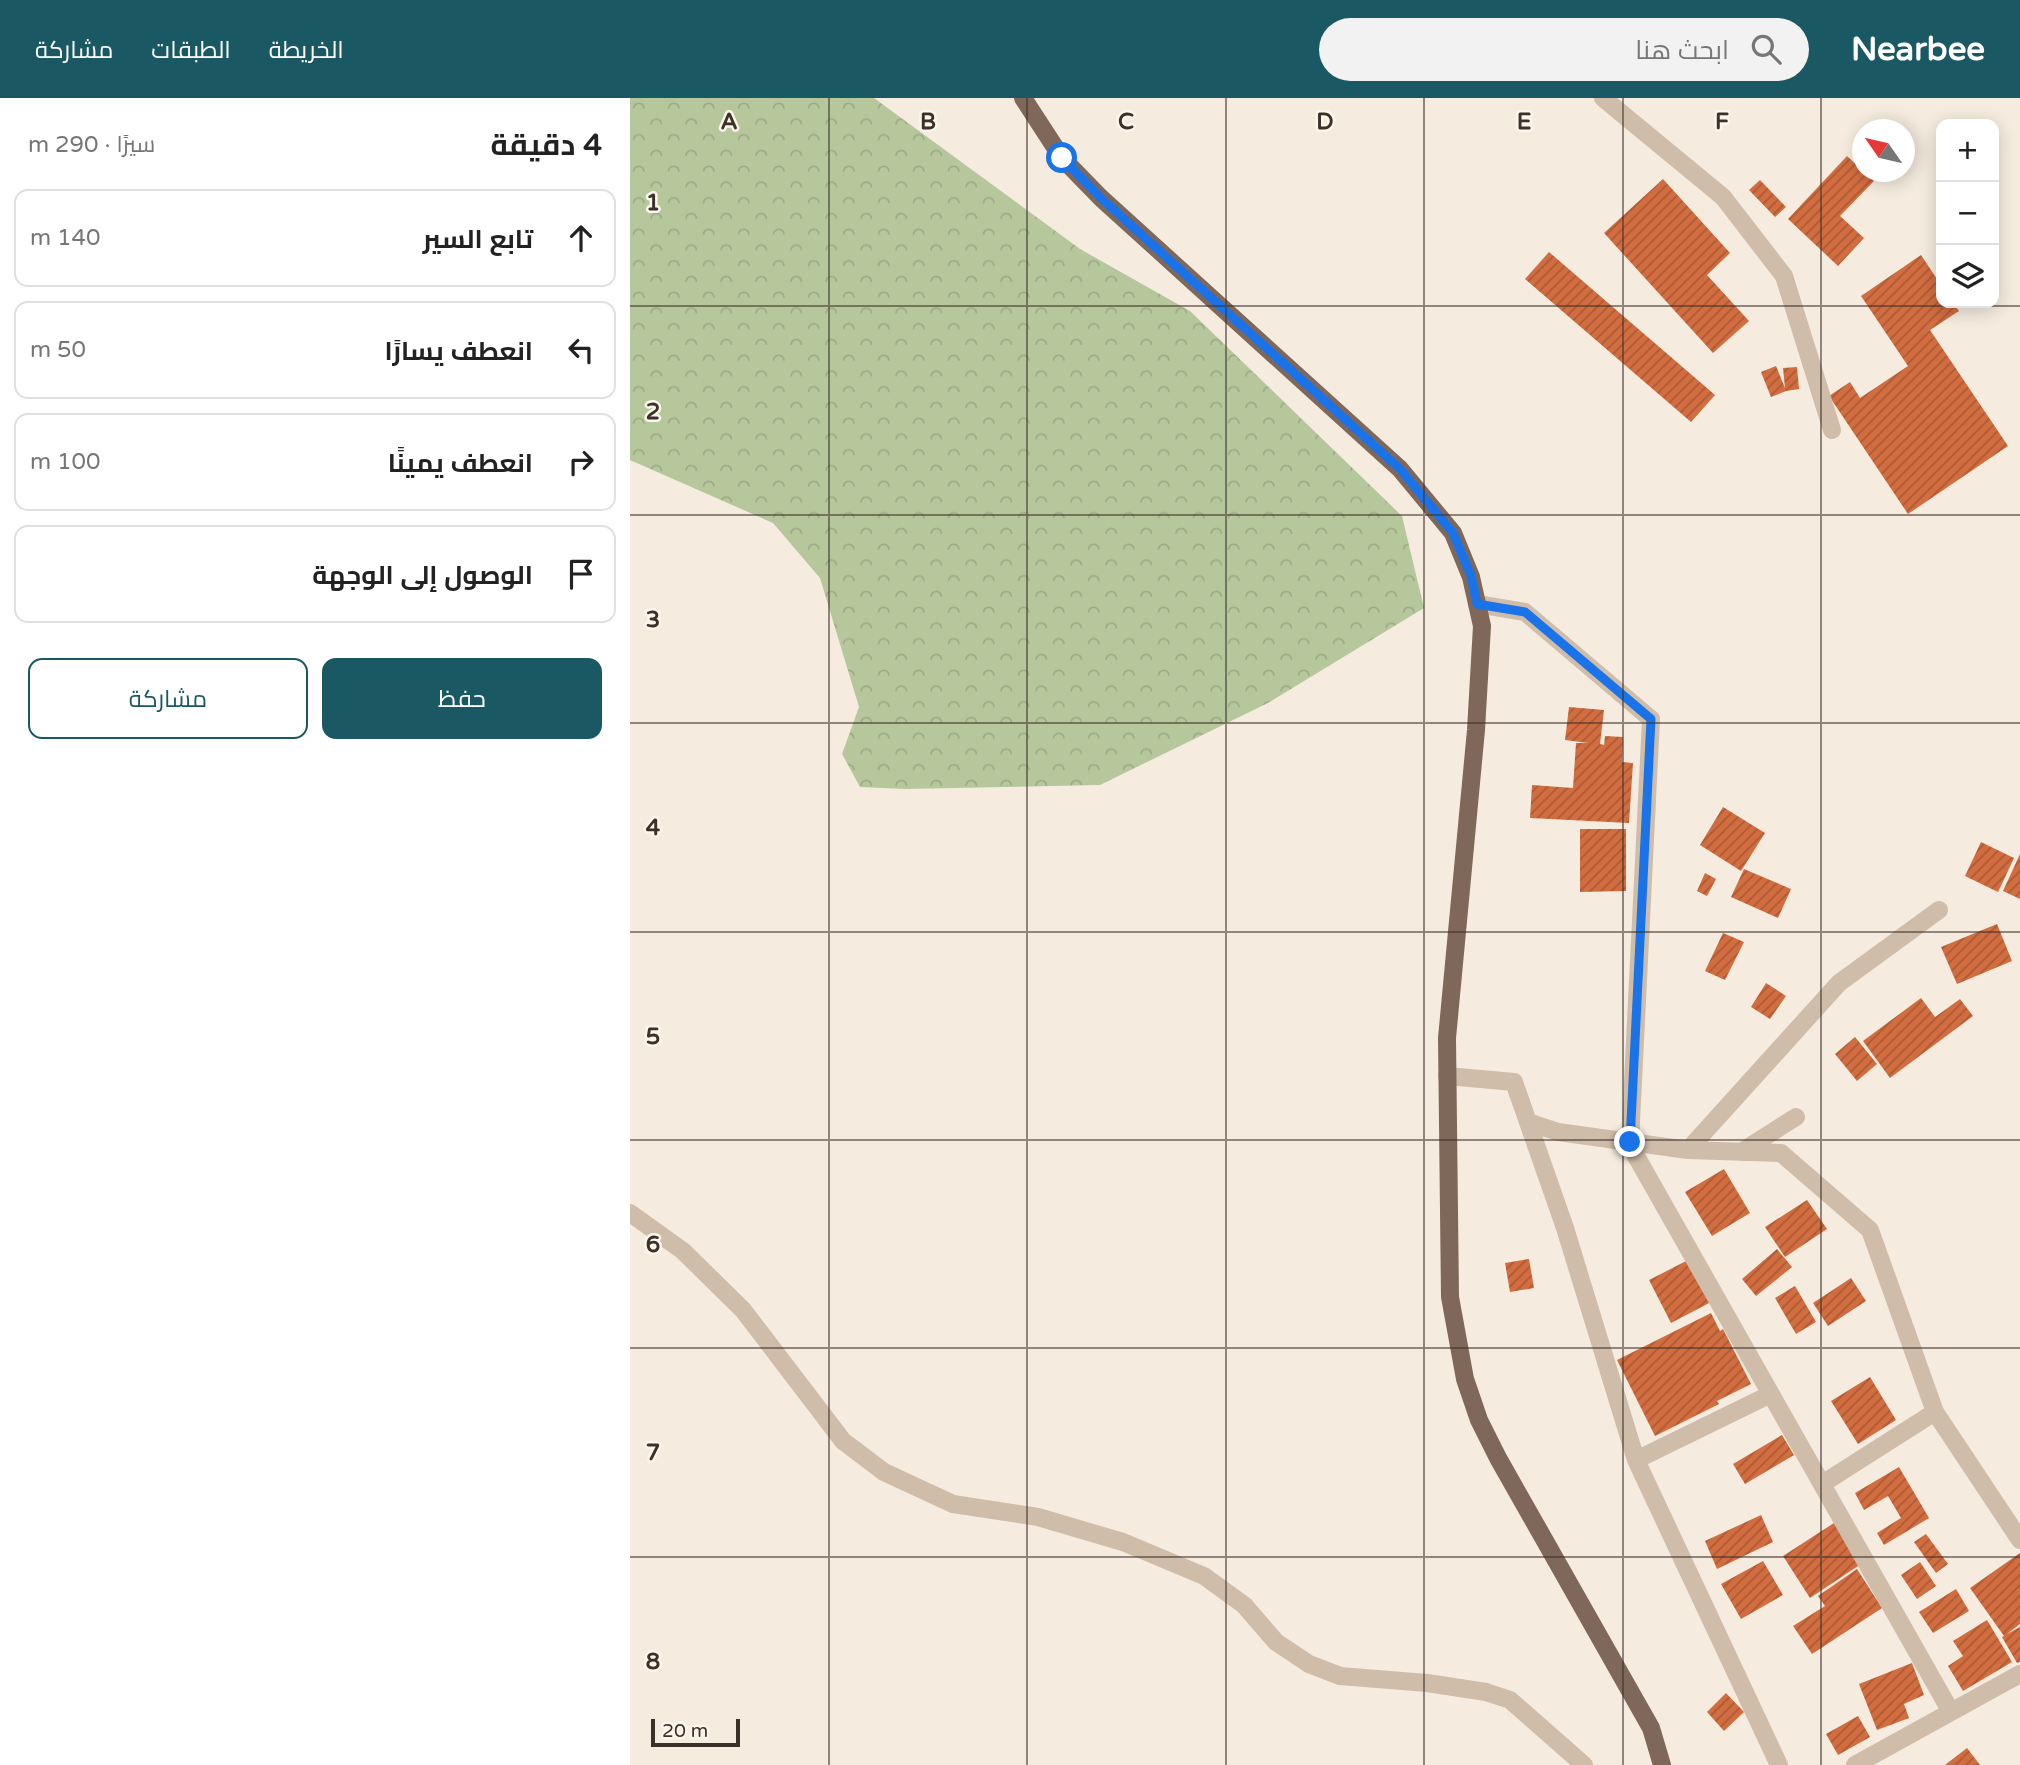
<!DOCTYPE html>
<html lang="ar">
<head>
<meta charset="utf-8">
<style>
	:root { --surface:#fff; --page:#f2f2f2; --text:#222; --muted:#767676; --line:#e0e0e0; --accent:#1a5963 }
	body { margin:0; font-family:"Varela Round",Cairo,sans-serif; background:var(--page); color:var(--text); direction:rtl }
	.controls { position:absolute; right:21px; top:21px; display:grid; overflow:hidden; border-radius:14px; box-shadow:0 4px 18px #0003 }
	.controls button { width:63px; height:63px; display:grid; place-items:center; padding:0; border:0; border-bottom:2px solid var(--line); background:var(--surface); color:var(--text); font:35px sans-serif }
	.compass { position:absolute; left:1222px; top:21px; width:63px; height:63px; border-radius:50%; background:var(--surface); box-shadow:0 4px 18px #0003; rotate:304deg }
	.scale { position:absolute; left:21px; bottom:18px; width:89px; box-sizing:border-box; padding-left:7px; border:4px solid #3c3029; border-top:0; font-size:19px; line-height:24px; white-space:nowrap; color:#3c3029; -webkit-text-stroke:5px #fcf6ec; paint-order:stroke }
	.stop { position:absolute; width:21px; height:21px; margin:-16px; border:5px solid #1a73e8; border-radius:50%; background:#fff }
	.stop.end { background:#1a73e8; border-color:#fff; box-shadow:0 2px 7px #0008 }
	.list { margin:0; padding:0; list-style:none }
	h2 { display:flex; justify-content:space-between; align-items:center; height:91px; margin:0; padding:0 28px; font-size:30px }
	h2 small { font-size:23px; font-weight:400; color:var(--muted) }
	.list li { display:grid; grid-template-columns:46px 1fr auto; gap:21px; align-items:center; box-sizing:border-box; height:98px; margin:0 14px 14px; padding:0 14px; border:2px solid var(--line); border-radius:14px }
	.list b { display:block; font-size:26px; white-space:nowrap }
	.list em { font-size:23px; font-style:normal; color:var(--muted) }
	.actions { display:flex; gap:14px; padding:21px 28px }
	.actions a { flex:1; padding:16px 0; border:2px solid var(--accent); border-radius:14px; text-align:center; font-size:24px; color:var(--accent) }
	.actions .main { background:var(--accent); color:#fff }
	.icon { flex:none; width:38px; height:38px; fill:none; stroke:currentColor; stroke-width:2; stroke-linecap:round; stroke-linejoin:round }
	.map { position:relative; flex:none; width:1390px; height:1667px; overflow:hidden; direction:ltr }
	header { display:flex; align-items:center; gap:42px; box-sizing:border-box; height:98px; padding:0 35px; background:var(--accent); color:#fff }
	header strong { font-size:33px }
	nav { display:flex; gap:38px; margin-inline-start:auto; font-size:24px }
	.search { width:490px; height:63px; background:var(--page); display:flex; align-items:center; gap:18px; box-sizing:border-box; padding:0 24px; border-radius:38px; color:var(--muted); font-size:26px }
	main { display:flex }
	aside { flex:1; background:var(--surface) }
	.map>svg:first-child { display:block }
	.forest { fill:url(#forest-crowns) }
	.building { fill:url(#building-hatch) }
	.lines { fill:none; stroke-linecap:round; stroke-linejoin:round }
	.minor { stroke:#cfbda9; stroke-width:18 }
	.major { stroke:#7f6859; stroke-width:18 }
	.route { stroke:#1a73e8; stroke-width:9 }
	.grid { fill:none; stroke:#3c3029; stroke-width:2; stroke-opacity:0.55 }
	.grid-label { font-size:23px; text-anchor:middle; font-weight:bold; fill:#3c3029; stroke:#fcf6ec; stroke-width:5; stroke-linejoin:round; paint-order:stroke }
</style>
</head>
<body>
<header>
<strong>Nearbee</strong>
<div class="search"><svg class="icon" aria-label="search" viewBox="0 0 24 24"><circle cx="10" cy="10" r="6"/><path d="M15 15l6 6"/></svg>ابحث هنا</div>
<nav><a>الخريطة</a><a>الطبقات</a><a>مشاركة</a></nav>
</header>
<main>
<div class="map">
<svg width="1390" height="1667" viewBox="0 0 1390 1667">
	<defs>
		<pattern id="forest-crowns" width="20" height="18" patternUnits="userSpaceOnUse" patternTransform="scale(1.75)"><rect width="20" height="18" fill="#b6c79c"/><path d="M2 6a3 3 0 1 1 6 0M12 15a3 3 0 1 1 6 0" fill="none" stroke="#9dab86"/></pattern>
		<pattern id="building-hatch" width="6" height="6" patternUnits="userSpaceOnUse" patternTransform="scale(1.75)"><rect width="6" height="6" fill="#d26d40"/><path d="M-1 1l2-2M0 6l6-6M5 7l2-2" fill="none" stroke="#ac5a36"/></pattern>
	</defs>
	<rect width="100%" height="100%" fill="#f5ecdf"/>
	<!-- forest -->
	<path class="forest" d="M0 0H244L450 151 560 213 772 418 794 510 638 605 470 687 275 691 230 689 212 656 229 609 190 480 143 425 0 362Z"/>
	<!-- building -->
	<path class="building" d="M1217 58 1244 83 1210 118 1234 140 1208 168 1158 121Z
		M1033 81 1100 155 1077 177 1119 223 1083 255 974 135Z
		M1130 82 1156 109 1145 119 1119 92Z
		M919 154 1085 297 1061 324 895 181Z
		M1291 157 1311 187V205H1323L1329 213 1300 232 1378 348 1278 416 1199 298 1220 284 1230 300 1278 268 1231 198Z
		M1146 268 1155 290 1153 270 1167 269 1169 291 1156 293 1141 299 1131 274Z
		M939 609 974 612 970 646 974 647 975 638 993 639 992 664 1003 665 999 725 900 720 902 687 943 690 946 645H958L935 642Z
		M1093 709 1135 735 1111 773 1070 747Z
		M950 731H996V793L950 794Z
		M1351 744 1384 760 1368 794 1335 778Z
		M1390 756V801L1373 793Z
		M1114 771 1161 791 1148 820 1101 799Z
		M1075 775 1086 781 1077 798 1067 793Z
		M1367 826 1382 863 1327 886 1311 849Z
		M1093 835 1114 844 1095 882 1075 873Z
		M1136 885 1156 898 1140 921 1121 909Z
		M1291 900 1305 919 1330 901 1343 918 1260 980 1233 943Z
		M1225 939 1247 966 1227 983 1205 956Z
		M1094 1071 1120 1115 1082 1138 1055 1094Z
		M1177 1102 1197 1131 1155 1159 1135 1129Z
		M1147 1151 1162 1169 1126 1198 1112 1181Z
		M1062 1160 1083 1203 1041 1225 1019 1182Z
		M899 1161 904 1190 880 1194 875 1165Z
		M1221 1180 1236 1203 1198 1228 1183 1205Z
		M1165 1188 1186 1224 1166 1236 1145 1200Z
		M1081 1215 1090 1233 1093 1231 1121 1286 1087 1303 1089 1306 1025 1338 987 1262Z
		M1240 1279 1266 1322 1228 1346 1201 1303Z
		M1152 1337 1164 1357 1115 1386 1103 1366Z
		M1269 1369 1299 1420 1254 1447 1247 1435 1271 1420 1258 1398 1234 1412 1225 1395Z
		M1131 1417 1143 1444 1087 1471 1075 1443Z
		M1204 1425 1231 1466 1180 1500 1153 1458Z
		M1296 1436 1318 1466 1306 1475 1284 1444Z
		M1390 1455V1526L1377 1536 1390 1529V1564L1387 1565 1372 1539 1374 1538 1340 1490Z
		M1133 1463 1153 1497 1111 1521 1091 1486Z
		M1290 1464 1306 1488 1287 1501 1271 1477Z
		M1227 1471 1252 1510 1182 1556 1163 1528 1195 1508 1188 1498Z
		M1326 1491 1339 1513 1303 1535 1289 1514Z
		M1357 1522 1382 1564 1333 1593 1318 1568 1333 1558 1323 1543Z
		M1282 1565 1294 1597 1274 1606 1279 1620 1247 1632 1229 1586Z
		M1096 1595 1114 1614 1094 1633 1077 1614Z
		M1228 1618 1240 1639 1208 1657 1196 1636Z
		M1337 1650 1350 1667H1315Z"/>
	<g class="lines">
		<!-- minor -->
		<path class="minor" d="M973 0 1093 99 1154 178 1202 332
			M847 506 895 514 1021 621 1000 1044 1006 1058 1321 1614
			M817 978 884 984 935 1130 1006 1362 1149 1667
			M898 1024 928 1034 1058 1052 1151 1055 1240 1132 1305 1314 1390 1442
			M1058 1052 1209 885 1309 812
			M1111 1054 1166 1019
			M0 1115 53 1153 113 1212 213 1343 254 1374 323 1406 408 1419 493 1444 574 1478 614 1507 646 1544 679 1566 710 1578 797 1585 856 1594 880 1602 954 1667
			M1006 1362 1141 1296
			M1192 1386 1305 1314
			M1225 1667 1390 1576"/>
		<!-- major -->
		<path class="major" d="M393 0 432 60 471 100 770 371 823 435 841 479 852 528 846 632 817 940 820 1199 835 1281 849 1322 868 1360 1021 1630 1032 1667"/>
	</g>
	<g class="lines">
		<!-- route -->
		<path class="route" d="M432 60 471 100 770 371 823 435 841 478 847 506 895 514 1021 621 1000 1044"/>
	</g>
	<!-- grid -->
	<path class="grid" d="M199 0V1667M397 0V1667M596 0V1667M794 0V1667M993 0V1667M1191 0V1667M0 208H1390M0 417H1390M0 625H1390M0 834H1390M0 1042H1390M0 1250H1390M0 1459H1390"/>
	<g class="grid-label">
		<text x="99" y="31">A</text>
		<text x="298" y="31">B</text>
		<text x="496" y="31">C</text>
		<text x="695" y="31">D</text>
		<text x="894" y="31">E</text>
		<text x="1092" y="31">F</text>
		<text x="23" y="112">1</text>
		<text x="23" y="321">2</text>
		<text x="23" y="529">3</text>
		<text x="23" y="737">4</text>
		<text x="23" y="946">5</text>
		<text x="23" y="1154">6</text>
		<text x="23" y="1362">7</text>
		<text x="23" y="1571">8</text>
	</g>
</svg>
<div class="controls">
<button>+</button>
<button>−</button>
<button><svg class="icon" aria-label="layers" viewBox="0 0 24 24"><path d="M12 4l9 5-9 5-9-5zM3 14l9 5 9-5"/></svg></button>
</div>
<svg class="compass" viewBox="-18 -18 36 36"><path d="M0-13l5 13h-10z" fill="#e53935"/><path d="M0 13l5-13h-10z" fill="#767676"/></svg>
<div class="scale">20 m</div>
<div class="stop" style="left:432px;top:60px"></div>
<div class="stop end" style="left:1000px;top:1044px"></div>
</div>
<aside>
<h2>4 دقيقة<small>سيرًا · 290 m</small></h2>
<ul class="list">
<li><svg class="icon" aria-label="ahead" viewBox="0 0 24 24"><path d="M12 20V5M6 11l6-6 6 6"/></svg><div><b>تابع السير</b></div><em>140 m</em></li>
<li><svg class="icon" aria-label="left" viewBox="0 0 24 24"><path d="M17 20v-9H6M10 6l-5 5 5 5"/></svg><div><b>انعطف يسارًا</b></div><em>50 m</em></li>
<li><svg class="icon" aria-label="right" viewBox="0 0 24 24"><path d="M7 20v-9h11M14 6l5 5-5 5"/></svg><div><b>انعطف يمينًا</b></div><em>100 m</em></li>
<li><svg class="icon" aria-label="arrive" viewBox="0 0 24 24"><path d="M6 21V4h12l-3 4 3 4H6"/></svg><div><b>الوصول إلى الوجهة</b></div></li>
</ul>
<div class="actions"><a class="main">حفظ</a><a>مشاركة</a></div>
</aside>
</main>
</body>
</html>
